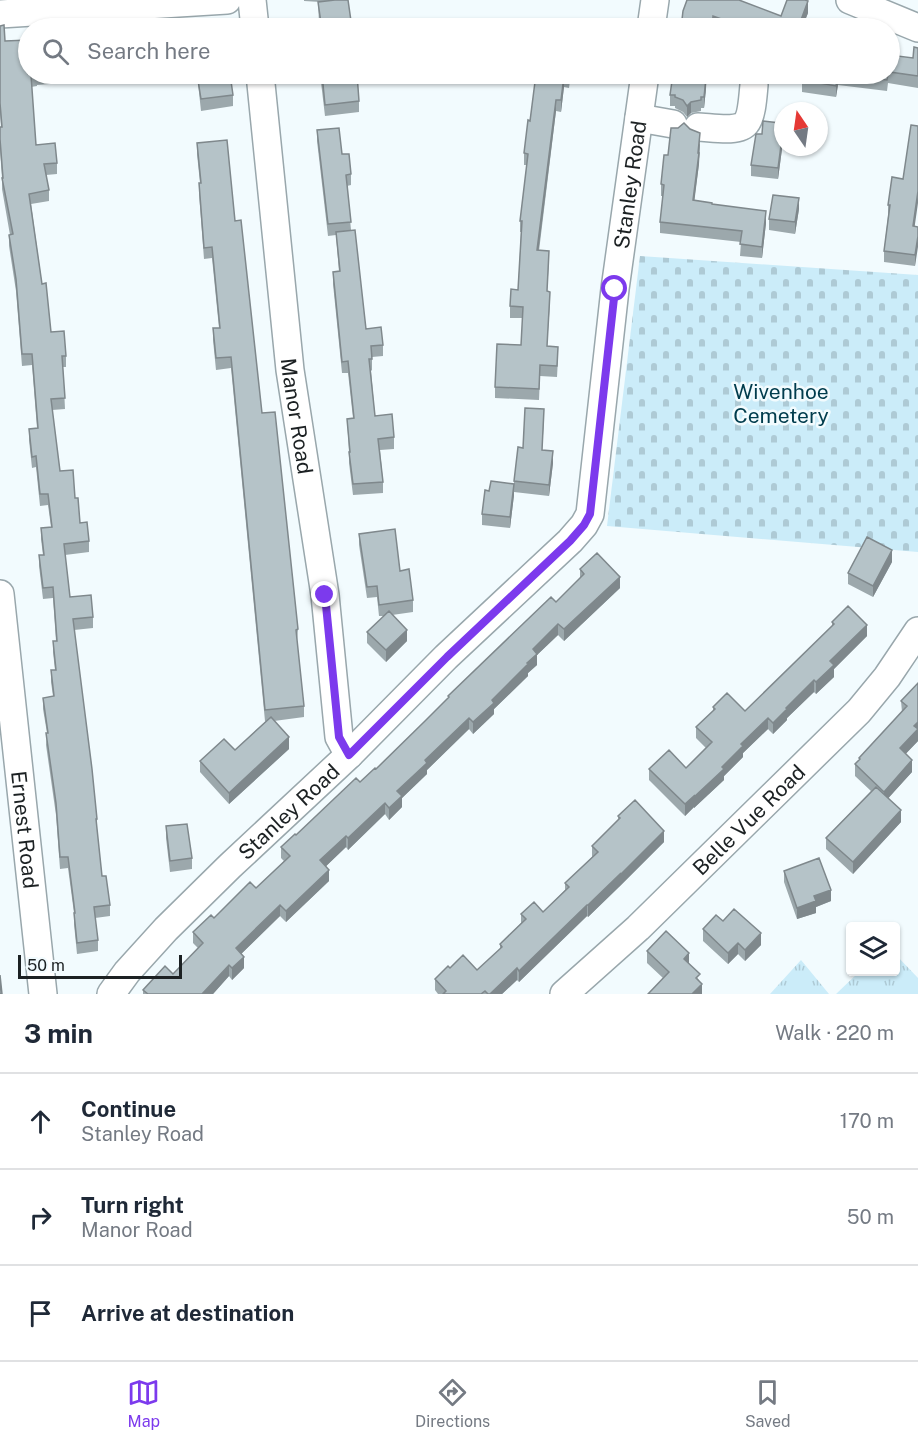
<!DOCTYPE html>
<html lang="en">
<head>
<meta charset="utf-8">
<style>
	:root { --surface:#fff; --page:#f2f2f3; --text:#1f2937; --muted:#747a83; --line:#e0e1e3; --accent:#7c3aed }
	body { margin:0; font-family:"Public Sans",sans-serif; background:var(--page); color:var(--text) }
	.controls { position:absolute; right:18px; bottom:18px; display:grid; overflow:hidden; border-radius:6px; box-shadow:0 2px 4px #0004 }
	.controls button { width:54px; height:54px; display:grid; place-items:center; padding:0; border:0; border-bottom:2px solid var(--line); background:var(--surface); color:var(--text); font:30px sans-serif }
	.compass { position:absolute; left:774px; top:102px; width:54px; height:54px; border-radius:50%; background:var(--surface); box-shadow:0 2px 4px #0004; rotate:347deg }
	.scale { position:absolute; left:18px; bottom:15px; width:164px; box-sizing:border-box; padding-left:6px; border:3px solid #1c2123; border-top:0; font-size:16px; line-height:21px; white-space:nowrap; color:#1c2123; -webkit-text-stroke:4px #f2fbfe; paint-order:stroke }
	.stop { position:absolute; width:18px; height:18px; margin:-14px; border:4px solid #7c3aed; border-radius:50%; background:#fff }
	.stop.end { background:#7c3aed; border-color:#fff; box-shadow:0 2px 6px #0008 }
	.list { margin:0; padding:0; list-style:none }
	h2 { display:flex; justify-content:space-between; align-items:center; height:78px; margin:0; padding:0 24px; font-size:26px }
	h2 small { font-size:20px; font-weight:400; color:var(--muted) }
	.list li { display:grid; grid-template-columns:39px 1fr auto; gap:18px; align-items:center; box-sizing:border-box; height:96px; padding:0 24px; border-top:2px solid var(--line) }
	.list b { display:block; font-size:22px; white-space:nowrap }
	.list p { margin:0; font-size:20px; white-space:nowrap; color:var(--muted) }
	.list em { font-size:20px; font-style:normal; color:var(--muted) }
	.icon { flex:none; width:33px; height:33px; fill:none; stroke:currentColor; stroke-width:2; stroke-linecap:round; stroke-linejoin:round }
	.map { position:relative; flex:none; width:918px; height:994px; overflow:hidden }
	.search { position:absolute; background:var(--surface); box-shadow:0 2px 4px #0004; left:18px; right:18px; top:18px; height:66px; display:flex; align-items:center; gap:15px; box-sizing:border-box; padding:0 21px; border-radius:33px; color:var(--muted); font-size:22px }
	.sheet { height:366px; background:var(--surface) }
	nav { display:flex; justify-content:space-around; align-items:center; box-sizing:border-box; height:84px; border-top:2px solid var(--line); background:var(--surface); font-size:16px; color:var(--muted) }
	nav a { display:grid; justify-items:center; gap:3px }
	nav .on { color:var(--accent) }
	.map>svg:first-child { display:block }
	.cemetery { fill:url(#cemetery-stones) }
	.park { fill:url(#park-tufts) }
	.lines { fill:none; stroke-linecap:round; stroke-linejoin:round }
	.minor-casing { stroke:#99a7ac; stroke-width:30 }
	.minor { stroke:#fff; stroke-width:27 }
	.wall { fill:#9ca8ac }
	.shaded-wall { fill:#7f888c }
	.building { fill:#b5c3c8; stroke:#7f888c; stroke-width:1.5 }
	.route { stroke:#7c3aed; stroke-width:8 }
	.labels { text-anchor:middle; dominant-baseline:central; stroke-width:5; stroke-linejoin:round; paint-order:stroke }
	.street-label { font-size:21px; fill:#1c2123; stroke:#f2fbfe }
	.park-label { font-size:21px; fill:#003c4d; stroke:#f2fbfe }
</style>
</head>
<body>
<div class="map">
<svg width="918" height="994" viewBox="0 0 918 994">
	<defs>
		<pattern id="cemetery-stones" width="16" height="16" patternUnits="userSpaceOnUse" patternTransform="scale(1.5)"><rect width="16" height="16" fill="#cbecf9"/><path d="M2 7V4a2 2 0 0 1 4 0v3zM10 15v-3a2 2 0 0 1 4 0v3z" fill="#aecad5"/></pattern>
		<pattern id="park-tufts" width="24" height="20" patternUnits="userSpaceOnUse" patternTransform="scale(1.5)"><rect width="24" height="20" fill="#cbecf9"/><path d="M3 7l-1-3M5 7V3M7 7l1-3M15 17l-1-3M17 17v-4M19 17l1-3" fill="none" stroke="#aecad5"/></pattern>
	</defs>
	<rect width="100%" height="100%" fill="#f2fbfe"/>
	<!-- cemetery -->
	<path class="cemetery" d="M640 256 918 275V552L607 526Z"/>
	<!-- park -->
	<path class="park" d="M896 955 918 978V994H836L859 972H896Z
		M801 960 829 994H770Z"/>
	<g class="lines">
		<defs>
			<g id="minor">
				<path d="M252 0 255 28"/>
				<path d="M850 0 918 28"/>
				<path d="M0 14 227 0"/>
				<path d="M651 28 655 0"/>
				<path id="s1" d="M260 74 290 370 325 595 339 737 349 755"/>
				<path d="M639 118 673 124"/>
				<path d="M698 127C709 127 739 133 746 123 752 116 753 95 754 85"/>
				<path id="s2" d="M0 594 43 994"/>
				<path id="s3" d="M111 994 127 972 166 929 230 866 349 755 446 657 570 541 584 525 590 514 615 289 645 74"/>
				<path id="s4" d="M564 994 638 928 859 711 887 677 918 631"/>
			</g>
		</defs>
		<!-- minor casing -->
		<use href="#minor" class="minor-casing"/>
		<!-- minor -->
		<use href="#minor" class="minor"/>
	</g>
	<!-- wall -->
	<path class="wall" d="M304 0H328L352 28H311V24L319 23 318 2H321L304 1Z
		M687 0 781 16 808 13 802 28H718L713 27V28H681Z
		M0 26 5 41 28 74H149L136 75V78L98 81V80L37 85V86L31 87 36 145 57 163V174L46 175 49 190V201L31 204 42 284 51 332 66 356V367H63L65 409 52 410 60 471 75 498 80 523 89 541V552L65 555 70 597 93 617V628L74 630 97 819V829L102 876 110 905V916L95 918 98 940V951L77 954 74 924V913L68 868 60 869 56 815 46 745 47 733 43 709V698L53 696 51 682V670H55L53 652V641H56L53 598 43 599 39 566V555H43L41 539V528L51 527 48 505 40 506 36 467 32 468 29 440V429L37 428 32 365 22 366 16 291 9 246V235H10L2 189V178L0 150V127H1L0 114Z
		M918 48V88L888 83 887 91 838 85 836 97 802 92V84L788 81V74H890V55L913 58Z
		M197 74 233 95V106L201 111Z
		M320 74H357L359 101V112L325 116Z
		M536 74H571L569 88 564 87 561 112 556 111 539 251 549 262 547 291 550 303 547 346 558 358 557 377 540 376 539 400 495 398V387L521 345 523 318H510V306L518 290 521 232H520V221L527 165H524V153L530 121Z
		M679 74H707L706 89 704 108H701V111L691 113 687 117 683 112 675 108V106H670V95Z
		M317 130 342 154 351 174V185L347 186 351 230 366 329 383 345V356L372 357V370L371 371 375 416 394 437V449L380 450 383 482V493L353 495 349 463V452L347 419 353 418 348 373H342L333 284V272H339L336 235 328 236 317 141Z
		M780 137 782 149 778 179 751 176V165Z
		M197 143 235 221 262 413 298 629 297 641 304 706V717L274 721 289 749 229 804 200 772V761L235 750 266 721H265L231 368 216 370 213 340V328H219L212 258 204 259 199 194V183H200L197 154Z
		M700 144 699 164 694 201 712 204 766 223 762 258 740 256 741 242 660 233V222L663 196H661V184L668 155Z
		M892 177 915 227H918L915 266 884 262V251L888 216V205Z
		M799 209 795 234 769 230V219Z
		M544 421 542 450 553 463 549 496 514 492V481L523 448Z
		M514 495 510 528 482 525V514Z
		M359 534 400 571 413 600V612L392 615 407 641 386 662 367 643V632L384 616H379L377 597 367 598 359 545Z
		M892 562 873 597 848 584V573Z
		M580 569 620 588 564 641 558 635 537 655V665L528 673V676L494 709V714L473 734 469 729 427 770V774L402 798V807L389 820 385 814 348 850 346 847 326 866 329 881 286 922 280 916 241 954 244 968 232 980 229 976 213 994H143V990L173 974 198 948 193 943V932L256 888 284 861 281 858V847L376 769 425 721 448 698V696L556 602 580 578Z
		M832 622 867 636 834 669V677L816 694 814 692 787 718V720L773 734 768 729 743 753V757L724 776V780L694 808V807L685 816 649 780V769L686 768 706 748 696 738V727L713 711V707L745 711 832 627Z
		M918 683V741L905 754 912 772 888 798 901 822 853 874 826 849V838L871 791 855 776V764L859 760V758L902 712 901 701Z
		M618 816 664 842 620 886 588 917 587 916 519 982 517 980 502 994H438L435 990V979L450 968 477 970 500 949V944L521 923V914L543 912 565 890V883L592 857V846L618 820Z
		M166 826 192 858V869L170 872 166 838Z
		M784 871 831 901 816 907V913L797 919 784 882Z
		M703 929 761 945 745 961 738 954 728 964 703 941Z
		M647 951 689 964 700 982 702 994 663 978 647 963Z"/>
	<!-- shaded-wall -->
	<path class="shaded-wall" d="M808 1V13L802 28H798Z
		M838 74V85L836 97V86Z
		M564 76V87L561 112V100Z
		M706 78V89L704 108V97Z
		M556 100V111L537 262V250Z
		M691 102V113L687 117V106Z
		M700 133 699 164 693 212V200Z
		M782 138V149L778 179V168Z
		M918 191V203L913 238V226Z
		M799 198V209L795 234V222Z
		M766 211V223L762 258V247Z
		M918 236V247L915 266V255Z
		M553 451V463L549 496V485Z
		M514 484V495L510 528V517Z
		M892 550V562L873 597V586Z
		M620 577V588L564 641V629Z
		M558 624V635L537 655V665L528 673V676L494 709V714L473 734V722L492 700 527 663 533 649Z
		M867 625V636L834 669V677L816 694V682L830 661Z
		M407 630V641L386 662V650Z
		M814 680V692L787 718V720L773 734V723L786 708Z
		M469 718V729L427 770V774L402 798V807L389 820V808L397 791 425 760Z
		M768 718V729L743 753V757L724 776V780L694 808V797L741 744Z
		M918 722V741L900 760V748L914 726Z
		M289 737V749L229 804V793Z
		M912 760V772L884 803V792Z
		M694 796V807L685 816V804Z
		M385 803V814L348 850V838Z
		M901 810V822L853 874V862Z
		M664 831V842L620 886V875Z
		M346 836V847L320 872V860Z
		M329 870V881L286 922V911Z
		M620 874V886L588 917V905Z
		M831 890V901L816 907V913L797 919V908L814 896Z
		M280 905V916L236 959V948Z
		M587 905V916L519 982V971Z
		M761 933V945L745 961V950Z
		M738 943V954L728 964V953Z
		M689 953V965L684 959Z
		M244 957V968L232 980V968Z
		M229 965V976L213 994H202Z
		M517 968V980L502 994H490Z
		M702 984V994H692Z"/>
	<!-- building -->
	<path class="building" d="M335 0H348L352 28H312L311 24 321 23 318 2Z
		M687 0H739L781 16 787 0H805L808 1 798 28H747L713 16 712 28H681L683 11Z
		M4 25 5 41 28 40V74H38H37V75H31L36 145 55 143 57 163 44 164 49 190 29 194 42 284 46 283 51 332 64 331 66 356H62L65 398 51 399 60 471 73 470 75 498H78L80 523 87 522 89 541 64 544 70 597 91 595 93 617 73 619 92 769 97 819H96L102 876H106L110 905 94 907 98 940 77 943 74 913H75L68 857H60L56 803 46 733H48L43 698 54 696 51 670H56L53 641H57L53 587 43 588 39 555H44L41 528 52 527 48 494H40L36 456 32 457 29 429 38 428 32 354H22L16 279 9 235 13 234 2 178H3L0 139V127H2L0 103V26Z
		M914 47 918 48V76L890 72V55L913 58Z
		M197 74H230L233 95 201 99Z
		M322 74H357L359 101 325 105Z
		M536 74H569V77L564 76 561 100H556L537 250 549 251 547 291 550 292 547 346 558 347 557 366 540 365 539 389 495 387 497 344 521 345 523 307 510 306 511 289 518 290 522 221H520L528 154 524 153 528 120 530 121Z
		M673 74H705L704 77 706 78 704 97H701V100L691 102 687 106 683 100 675 97V95H670Z
		M803 74H888L887 80 838 74 836 86 802 80Z
		M763 121 780 123 778 137 782 138 778 168 751 165 756 134H762Z
		M684 123 690 129 700 133 698 153H699L693 200 712 203V204L766 211 762 247 740 244 742 231 660 222 664 185 661 184 664 155H668L671 128H678Z
		M911 125 918 126V191L913 226 918 227V236L915 255 884 251 890 205H888L892 177 903 179Z
		M339 128 342 154H349L351 174 346 175 351 222 328 224 317 130Z
		M227 140 235 221 241 220 262 413 275 412 298 629 296 630 304 706 265 710 231 357 216 358 213 328H220L212 247 204 248 199 183H201L197 143Z
		M773 195 799 198 795 222 769 219Z
		M355 230 366 329 381 327 383 345 371 346 372 359H369L375 416 392 414 394 437 378 439 383 482 353 484 349 452H350L347 419 354 418 348 361 342 362 333 272 340 271 336 232Z
		M525 408 544 409 542 450 553 451 549 485 514 481 518 447 523 448Z
		M491 481 514 484 510 517 482 514 485 490 489 491Z
		M395 529 400 571 409 569 413 600 379 605 377 586 367 587 359 534Z
		M867 537 892 550 873 586 848 573Z
		M597 553 620 577 564 629 558 624 533 649 537 654 527 663 528 664 492 700 494 703 473 722 469 718 425 760 427 763 397 791 402 796 389 808 385 803 348 838 346 836 320 860 329 870 286 911 280 905 236 948 244 957 232 968 229 965 202 994H148L143 990 165 966 173 974 203 943 193 932 211 915 214 918 250 882 256 888 290 856 281 847 295 834 296 835 356 778 360 782 375 768 376 769 425 721 449 697 448 696 551 597 556 602 584 574 580 569Z
		M848 606 867 625 830 661 834 665 816 682 814 680 786 708 787 709 773 723 768 718 741 744 743 746 722 767 724 769 694 797V796L685 804 649 769 669 750 686 768 712 742 696 727 715 709 713 707 727 693 745 711 834 624 832 622Z
		M389 611 407 630 386 650 367 632Z
		M918 683V722L914 726 918 729 900 748 912 760 884 792 855 764 860 759 859 758 907 706 901 701Z
		M271 717 289 737 229 793 200 761 224 739 235 750Z
		M876 787 901 810 853 862 826 838Z
		M635 800 664 831 620 875V874L588 905H587L519 971 517 968 490 994H488L485 991 481 994H443L446 991 435 979 448 966 450 968 463 955 477 970 502 947 500 944 526 919 521 914 534 902 543 912 569 887 565 883 598 852 592 846 620 818 618 816Z
		M187 824 192 858 170 861 166 826Z
		M819 858 831 890 814 896 816 901 797 908 784 871Z
		M734 909 761 933 745 950 738 943 728 953 703 929 716 915 723 921Z
		M666 931 689 953 684 959 700 974 696 978 702 984 692 994H648L669 972 647 951Z
		M0 975 2 994H0Z"/>
	<g class="lines">
		<!-- route -->
		<path class="route" d="M325 595 339 737 349 755 447 657 570 541 584 525 590 514 615 289"/>
	</g>
	<g class="labels">
		<!-- street labels -->
		<g class="street-label">
			<text stroke="none"><textPath href="#s3" startOffset="1011">Stanley Road</textPath></text>
			<text stroke="none"><textPath href="#s1" startOffset="344">Manor Road</textPath></text>
			<text stroke="none"><textPath href="#s3" startOffset="255">Stanley Road</textPath></text>
			<text stroke="none"><textPath href="#s4" startOffset="254">Belle Vue Road</textPath></text>
			<text stroke="none"><textPath href="#s2" startOffset="237">Ernest Road</textPath></text>
		</g>
		<!-- park labels -->
		<g class="park-label">
			<text x="781" y="391">Wivenhoe<tspan x="781" dy="24">Cemetery</tspan></text>
		</g>
	</g>
</svg>
<div class="controls">
<button><svg class="icon" aria-label="layers" viewBox="0 0 24 24"><path d="M12 4l9 5-9 5-9-5zM3 14l9 5 9-5"/></svg></button>
</div>
<svg class="compass" viewBox="-18 -18 36 36"><path d="M0-13l5 13h-10z" fill="#e53935"/><path d="M0 13l5-13h-10z" fill="#747a83"/></svg>
<div class="scale">50 m</div>
<div class="stop" style="left:615px;top:289px"></div>
<div class="stop end" style="left:325px;top:595px"></div>
<div class="search"><svg class="icon" aria-label="search" viewBox="0 0 24 24"><circle cx="10" cy="10" r="6"/><path d="M15 15l6 6"/></svg>Search here</div>
</div>
<section class="sheet">
<h2>3 min<small>Walk · 220 m</small></h2>
<ul class="list">
<li><svg class="icon" aria-label="ahead" viewBox="0 0 24 24"><path d="M12 20V5M6 11l6-6 6 6"/></svg><div><b>Continue</b><p>Stanley Road</p></div><em>170 m</em></li>
<li><svg class="icon" aria-label="right" viewBox="0 0 24 24"><path d="M7 20v-9h11M14 6l5 5-5 5"/></svg><div><b>Turn right</b><p>Manor Road</p></div><em>50 m</em></li>
<li><svg class="icon" aria-label="arrive" viewBox="0 0 24 24"><path d="M6 21V4h12l-3 4 3 4H6"/></svg><div><b>Arrive at destination</b></div></li>
</ul>
</section>
<nav>
<a class="on"><svg class="icon" aria-label="map" viewBox="0 0 24 24"><path d="M3 6l6-2 6 2 6-2v14l-6 2-6-2-6 2zM9 4v14M15 6v14"/></svg>Map</a>
<a><svg class="icon" aria-label="directions" viewBox="0 0 24 24"><path d="M12 3l9 9-9 9-9-9zM9 14v-3h6M13 9l2 2-2 2"/></svg>Directions</a>
<a><svg class="icon" aria-label="saved" viewBox="0 0 24 24"><path d="M7 4h10v16l-5-4-5 4z"/></svg>Saved</a>
</nav>
</body>
</html>
